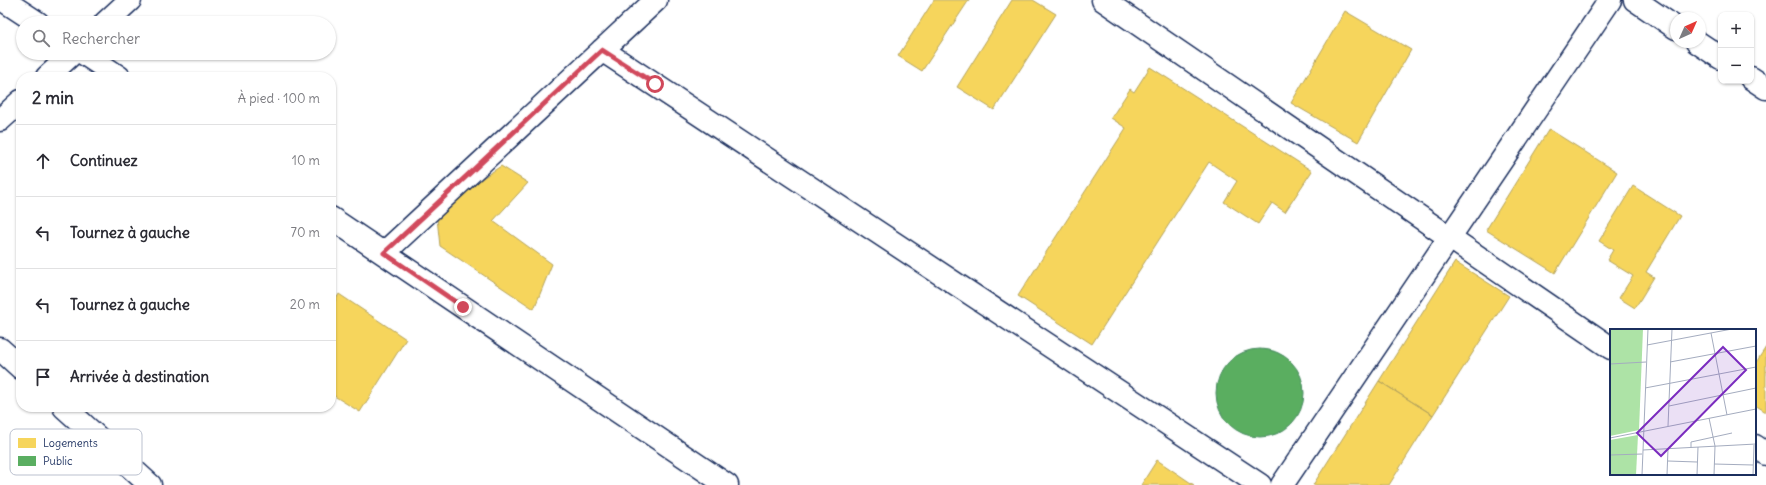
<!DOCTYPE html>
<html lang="fr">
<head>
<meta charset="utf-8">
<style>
	:root { --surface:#fff; --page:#f2f2f3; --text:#2b2b33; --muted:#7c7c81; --line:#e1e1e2 }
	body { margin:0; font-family:Delius,sans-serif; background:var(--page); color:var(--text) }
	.controls { position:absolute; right:12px; top:12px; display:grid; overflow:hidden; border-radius:8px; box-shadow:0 1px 3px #0004 }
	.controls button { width:36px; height:36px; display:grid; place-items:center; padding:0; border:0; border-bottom:1px solid var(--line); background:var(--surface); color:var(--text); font:20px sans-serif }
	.compass { position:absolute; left:1670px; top:12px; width:36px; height:36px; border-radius:50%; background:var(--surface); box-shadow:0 1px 3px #0004; rotate:45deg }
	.stop { position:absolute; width:12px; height:12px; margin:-9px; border:3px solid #d1495b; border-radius:50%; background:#fff }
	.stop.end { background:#d1495b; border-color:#fff; box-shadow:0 1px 4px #0008 }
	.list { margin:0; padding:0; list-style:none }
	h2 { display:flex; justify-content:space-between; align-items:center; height:52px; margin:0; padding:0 16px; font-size:17px }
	h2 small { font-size:13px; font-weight:400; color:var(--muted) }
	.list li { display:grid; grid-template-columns:26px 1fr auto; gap:12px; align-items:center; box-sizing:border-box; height:72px; padding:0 16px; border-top:1px solid var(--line) }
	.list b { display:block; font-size:15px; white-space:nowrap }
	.list em { font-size:13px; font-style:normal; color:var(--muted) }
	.icon { flex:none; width:22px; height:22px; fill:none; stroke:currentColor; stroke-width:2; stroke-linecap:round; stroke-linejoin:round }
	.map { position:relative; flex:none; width:1766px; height:485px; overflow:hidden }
	.search { position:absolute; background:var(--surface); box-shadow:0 1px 3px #0004; left:16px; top:16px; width:320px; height:44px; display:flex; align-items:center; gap:10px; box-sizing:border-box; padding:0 14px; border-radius:22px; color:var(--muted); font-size:15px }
	.panel { position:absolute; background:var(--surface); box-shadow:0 1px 3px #0004; left:16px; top:72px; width:320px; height:340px; border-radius:16px }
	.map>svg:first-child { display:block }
	.homes { fill:#f6d55c; stroke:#b4a35d }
	.public { fill:#5aae61; stroke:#478860 }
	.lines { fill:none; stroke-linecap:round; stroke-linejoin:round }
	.minor-casing { stroke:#1b2f5e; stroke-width:25 }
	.minor { stroke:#fff; stroke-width:22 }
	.route { stroke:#d1495b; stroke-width:5 }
	.inset-road { fill:none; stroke:#a4acbf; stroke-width:1 }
	.view { fill:#7b2cbf; fill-opacity:0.15; stroke:#7b2cbf; stroke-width:2 }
	.inset-edge { fill:none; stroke:#1b2f5e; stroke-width:2 }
	.key { fill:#fff; stroke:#bbc1cf; stroke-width:1 }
	.key-label { font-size:11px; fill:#1b2f5e }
</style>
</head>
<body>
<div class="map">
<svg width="1766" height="485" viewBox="0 0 1766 485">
	<rect width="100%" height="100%" fill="#fff"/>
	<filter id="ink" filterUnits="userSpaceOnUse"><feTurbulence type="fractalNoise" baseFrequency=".025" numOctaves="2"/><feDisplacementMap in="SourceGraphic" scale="8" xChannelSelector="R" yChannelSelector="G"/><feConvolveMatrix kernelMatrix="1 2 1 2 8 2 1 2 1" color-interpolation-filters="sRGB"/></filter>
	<g filter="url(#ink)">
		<!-- homes -->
		<path class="homes" d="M934 0H969L922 71 898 56Z
			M1012 0H1033L1056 14 994 110 957 87Z
			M1345 11 1411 50 1358 142 1291 103Z
			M1150 67 1312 171 1285 212 1272 203 1258 224 1224 202 1237 181 1209 162 1092 344 1018 296 1126 128 1111 118 1130 89 1134 92Z
			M1549 129 1617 172 1555 273 1486 230Z
			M501 166 528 183 493 221 552 264 534 309 440 246 436 209Z
			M1633 186 1680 216 1646 272 1654 277 1635 308 1619 298 1633 276 1607 260 1613 250 1599 241Z
			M1455 262 1509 296 1433 415 1379 381Z
			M339 294 406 339 360 412 331 394V308Z
			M1766 347V412L1755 405V364Z
			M1379 381 1433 415 1389 485H1313Z
			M1157 460 1194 485H1141Z"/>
		<!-- public -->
		<path class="public" d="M1216 393a44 44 0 1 1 88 0a44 44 0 1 1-88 0Z"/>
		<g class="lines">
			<defs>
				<path id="minor" d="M3 0 38 23
					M1103 0 1611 348
					M1635 0 1676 28
					M105 23 130 0
					M1697 42 1721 58
					M602 50 1260 485
					M83 53 119 77
					M47 77 73 53
					M1751 78 1766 88
					M0 120 21 101
					M331 218 727 485
					M384 253 656 0
					M0 349 21 368
					M64 407 150 485
					M1755 446 1766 454
					M1282 485 1610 0"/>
			</defs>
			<!-- minor casing -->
			<use href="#minor" class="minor-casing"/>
			<!-- minor -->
			<use href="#minor" class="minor"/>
		</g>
	</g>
	<g class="lines" filter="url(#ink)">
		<!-- route -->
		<path class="route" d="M463 307 384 253 602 50 655 84"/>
	</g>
	<!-- overview -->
	<g transform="translate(1610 329)">
		<rect width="146" height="146" fill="#fff"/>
		<path d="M0 0H33L29 101 0 107Z" fill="#ade3a6"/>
		<path d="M28 106 26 146H0V111Z" fill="#ade3a6"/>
		<path class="inset-road" d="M101 4 117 86M37 16 122 0M60 33 146 17M0 35 36 33M35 59 146 38M59 77 146 59M99 89 105 117 104 146M58 97 62 0M0 109 146 80M81 119V113L122 104M33 121 146 115M0 126 32 125M58 132 87 133M104 135 143 136M32 146 38 0M57 146 58 120M87 146 88 118M143 146 144 116"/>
		<path class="view" d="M113 18 136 41 51 127 27 104Z"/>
		<rect width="146" height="146" class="inset-edge"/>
	</g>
	<!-- legend -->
	<rect x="10" y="429" width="132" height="46" rx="6" class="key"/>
	<rect x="18" y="438" width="18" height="10" fill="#f6d55c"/>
	<rect x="18" y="456" width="18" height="10" fill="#5aae61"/>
	<g class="key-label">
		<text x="43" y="447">Logements</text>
		<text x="43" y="465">Public</text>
	</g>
</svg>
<div class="controls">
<button>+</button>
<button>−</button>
</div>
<svg class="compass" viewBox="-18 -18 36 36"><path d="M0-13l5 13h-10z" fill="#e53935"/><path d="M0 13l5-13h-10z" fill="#7c7c81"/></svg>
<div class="stop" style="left:655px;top:84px"></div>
<div class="stop end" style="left:463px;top:307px"></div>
<div class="search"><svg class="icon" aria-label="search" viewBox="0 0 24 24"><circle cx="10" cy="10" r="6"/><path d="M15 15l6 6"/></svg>Rechercher</div>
<section class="panel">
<h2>2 min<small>À pied · 100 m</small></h2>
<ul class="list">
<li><svg class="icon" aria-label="ahead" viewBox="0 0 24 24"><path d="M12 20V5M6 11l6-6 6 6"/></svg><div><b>Continuez</b></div><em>10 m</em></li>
<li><svg class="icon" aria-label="left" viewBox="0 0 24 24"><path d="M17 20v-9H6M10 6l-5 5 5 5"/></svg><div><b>Tournez à gauche</b></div><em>70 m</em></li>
<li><svg class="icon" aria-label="left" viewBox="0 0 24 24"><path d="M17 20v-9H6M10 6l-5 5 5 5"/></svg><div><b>Tournez à gauche</b></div><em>20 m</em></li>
<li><svg class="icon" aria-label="arrive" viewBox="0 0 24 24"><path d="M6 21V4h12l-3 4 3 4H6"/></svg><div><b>Arrivée à destination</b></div></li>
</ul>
</section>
</div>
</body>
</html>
